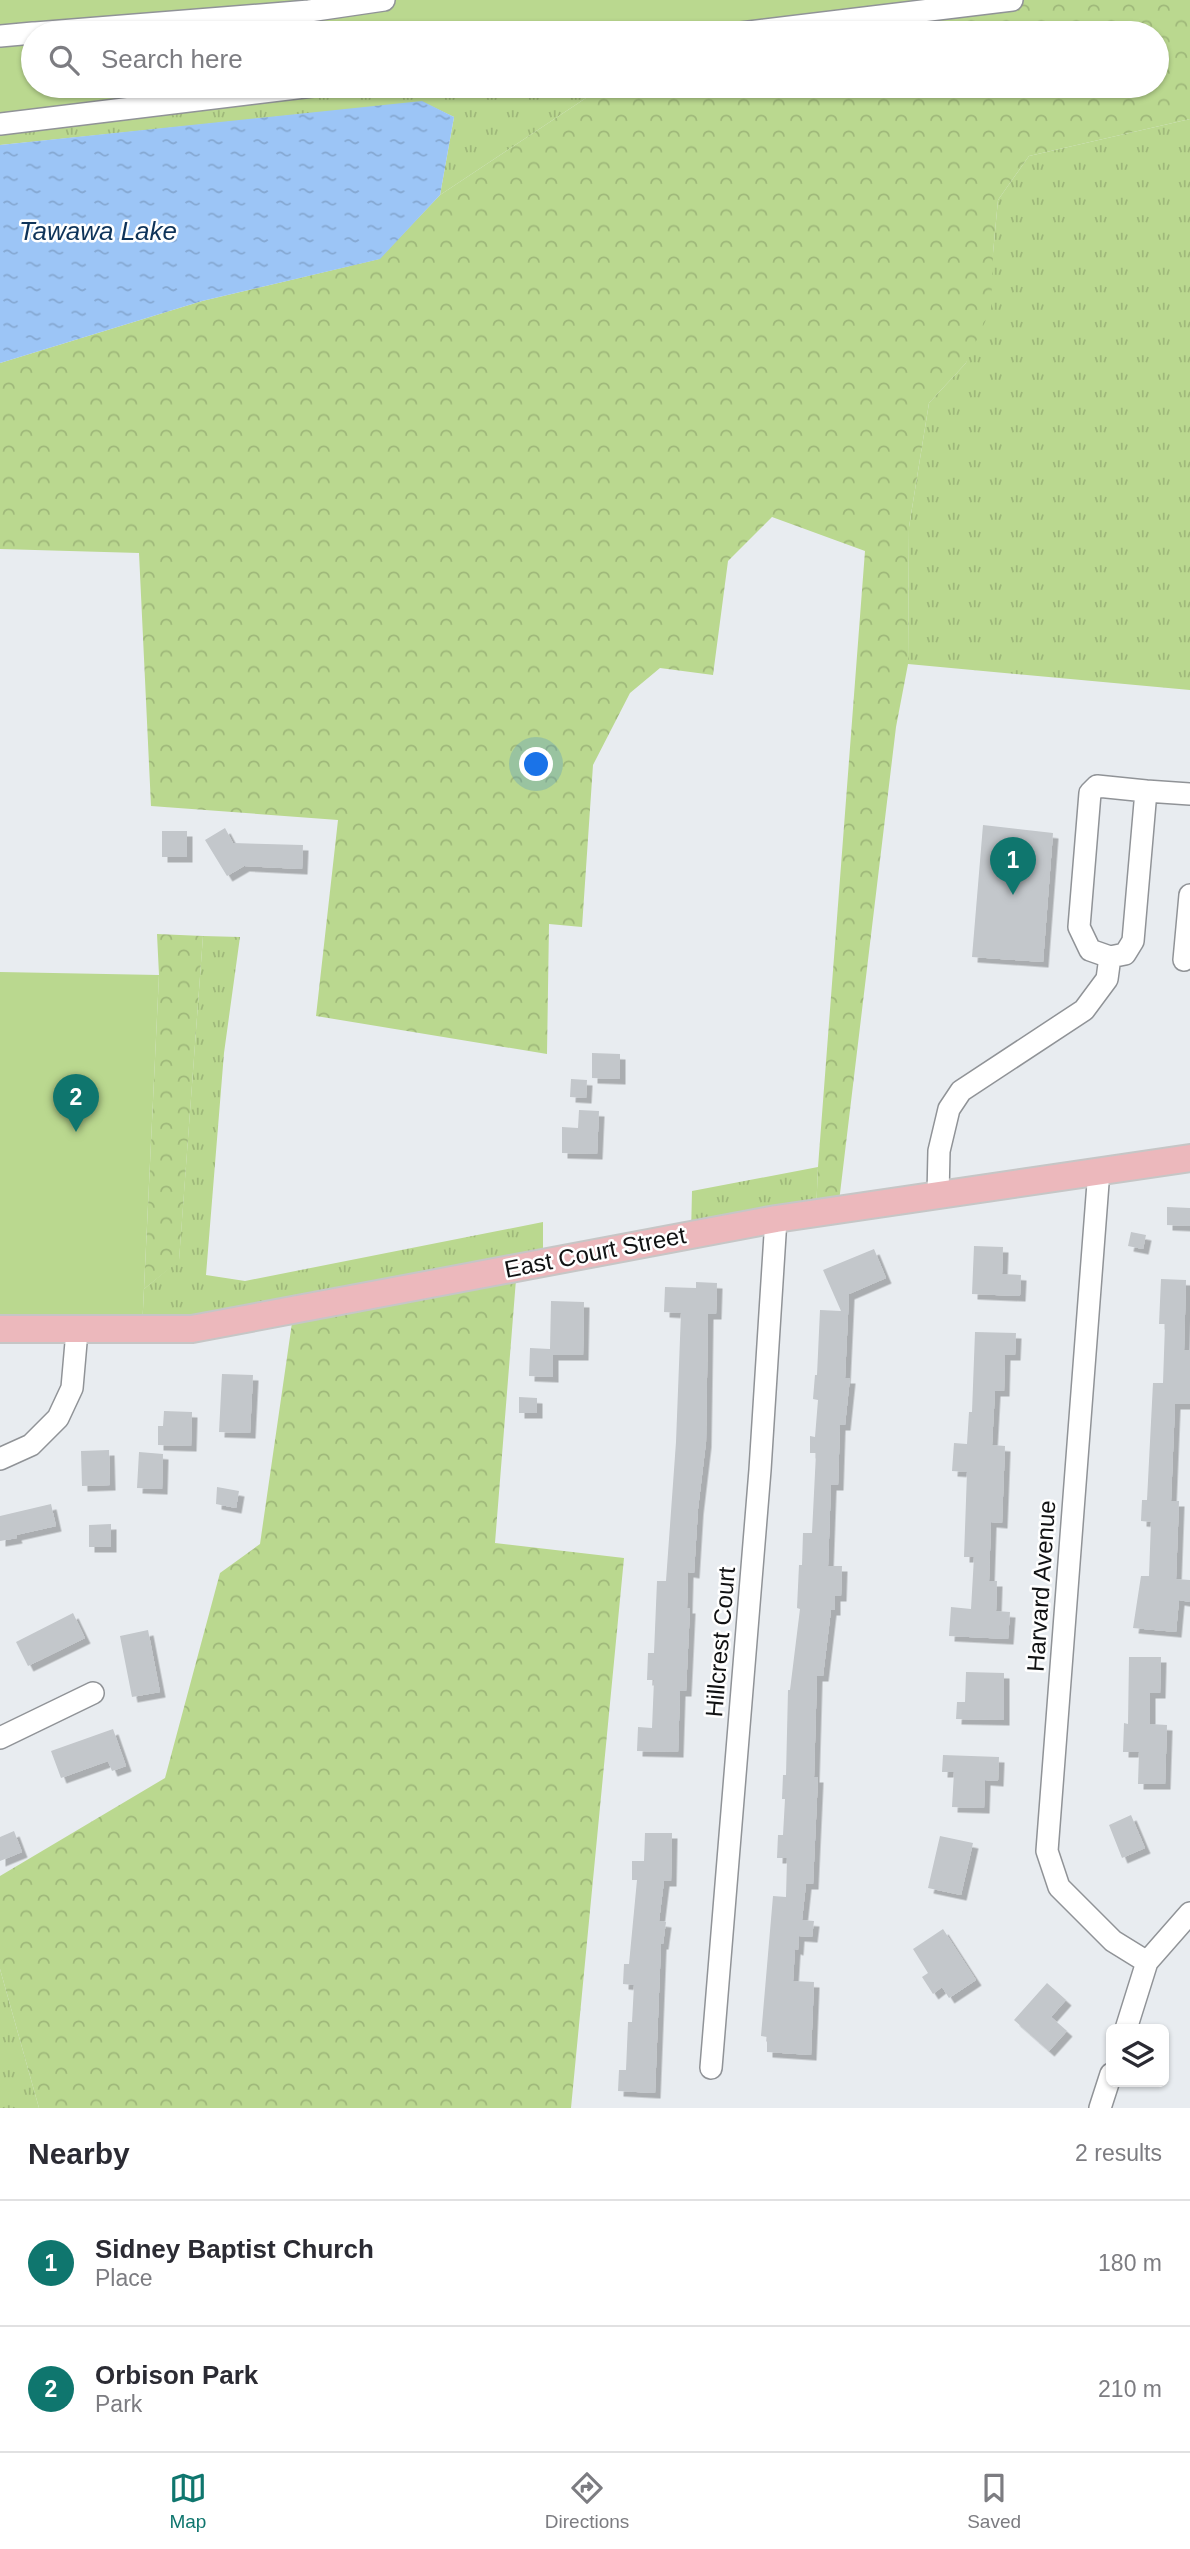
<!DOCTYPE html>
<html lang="en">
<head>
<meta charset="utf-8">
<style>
	:root { --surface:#fff; --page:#f2f2f3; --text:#2b2b33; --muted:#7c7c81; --line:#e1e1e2; --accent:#0f766e }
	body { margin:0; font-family:Helvetica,sans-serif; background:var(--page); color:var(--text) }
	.controls { position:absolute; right:21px; bottom:21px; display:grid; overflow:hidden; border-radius:10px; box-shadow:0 2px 5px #0004 }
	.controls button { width:63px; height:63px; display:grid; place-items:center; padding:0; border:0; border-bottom:2px solid var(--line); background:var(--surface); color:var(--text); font:35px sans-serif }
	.you { position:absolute; left:537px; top:765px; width:24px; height:24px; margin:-18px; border:5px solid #fff; border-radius:50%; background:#1a73e8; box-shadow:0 0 0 10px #1a73e833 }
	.badge { display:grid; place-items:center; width:46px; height:46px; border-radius:50%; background:var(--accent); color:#fff; font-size:23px; font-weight:700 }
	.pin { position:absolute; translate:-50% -58px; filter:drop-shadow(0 2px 4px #0008) }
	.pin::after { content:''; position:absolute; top:37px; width:24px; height:21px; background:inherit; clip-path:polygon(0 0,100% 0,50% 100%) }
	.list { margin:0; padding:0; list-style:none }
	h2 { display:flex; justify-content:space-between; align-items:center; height:91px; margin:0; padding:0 28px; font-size:30px }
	h2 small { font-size:23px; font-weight:400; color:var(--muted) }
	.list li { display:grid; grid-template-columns:46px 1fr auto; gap:21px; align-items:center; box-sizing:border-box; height:126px; padding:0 28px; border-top:2px solid var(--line) }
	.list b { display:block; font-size:26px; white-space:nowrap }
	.list p { margin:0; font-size:23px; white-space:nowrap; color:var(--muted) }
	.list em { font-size:23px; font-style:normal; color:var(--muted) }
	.icon { flex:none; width:38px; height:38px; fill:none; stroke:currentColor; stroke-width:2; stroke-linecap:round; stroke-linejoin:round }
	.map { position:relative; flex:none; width:1190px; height:2108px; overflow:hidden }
	.search { position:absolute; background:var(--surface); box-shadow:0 2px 5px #0004; left:21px; right:21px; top:21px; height:77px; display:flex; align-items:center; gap:18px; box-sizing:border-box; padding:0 24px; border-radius:38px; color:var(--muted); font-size:26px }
	.sheet { height:343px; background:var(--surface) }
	nav { display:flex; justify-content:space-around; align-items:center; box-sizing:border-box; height:98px; border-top:2px solid var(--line); background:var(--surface); font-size:19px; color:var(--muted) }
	nav a { display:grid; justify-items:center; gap:4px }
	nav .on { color:var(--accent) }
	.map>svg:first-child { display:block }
	.grass { fill:url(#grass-tufts) }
	.forest { fill:url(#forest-crowns) }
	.green { fill:#bad88f }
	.water { fill:url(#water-ripples) }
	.building { fill:#c3c7cb; filter:url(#shadow) }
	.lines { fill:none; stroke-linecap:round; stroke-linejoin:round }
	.minor-casing { stroke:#909397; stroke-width:24 }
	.major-casing { stroke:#c6c6c6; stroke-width:30 }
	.minor { stroke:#fff; stroke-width:21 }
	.major { stroke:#ecb8bc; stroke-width:26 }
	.labels { text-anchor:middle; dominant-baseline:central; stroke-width:5; stroke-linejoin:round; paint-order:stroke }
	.street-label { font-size:24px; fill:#111213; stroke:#fff }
	.water-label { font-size:26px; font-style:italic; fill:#0f345a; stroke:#fff }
</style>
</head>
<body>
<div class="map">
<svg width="1190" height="2108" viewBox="0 0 1190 2108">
	<defs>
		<pattern id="grass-tufts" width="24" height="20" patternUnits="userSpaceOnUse" patternTransform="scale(1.75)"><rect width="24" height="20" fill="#bad88f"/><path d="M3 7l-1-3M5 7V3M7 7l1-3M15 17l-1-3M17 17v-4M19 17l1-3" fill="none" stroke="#9fb87a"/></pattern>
		<pattern id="forest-crowns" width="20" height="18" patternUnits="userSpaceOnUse" patternTransform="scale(1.75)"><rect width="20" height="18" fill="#bad88f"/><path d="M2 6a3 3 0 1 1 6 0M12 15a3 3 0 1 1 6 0" fill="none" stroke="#9fb87a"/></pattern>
		<pattern id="water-ripples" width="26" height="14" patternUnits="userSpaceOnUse" patternTransform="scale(1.75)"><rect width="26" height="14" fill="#9cc5f6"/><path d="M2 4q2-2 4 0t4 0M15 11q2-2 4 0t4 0" fill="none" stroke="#85a8d2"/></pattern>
		<filter id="shadow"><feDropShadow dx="5.5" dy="5.5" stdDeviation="0" flood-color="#0004"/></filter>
	</defs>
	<rect width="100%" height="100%" fill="#e8ecf0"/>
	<!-- grass -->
	<path class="grass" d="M313 86H604L440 195 454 117 422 102 0 145V124Z
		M1190 119V690L908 664 909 527 929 403 966 363 993 253 998 200 1029 156Z
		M203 936 240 937 224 1053 206 1275 245 1281 543 1222V1262L142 1330 144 1289 179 1260Z
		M818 1167 816 1213 691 1235 692 1191Z
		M0 1969 39 2108H0Z"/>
	<!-- forest -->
	<path class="forest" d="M1012 0H1190V119L1029 156 998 200 993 253 991 309 966 363 929 403 909 527 908 664 896 727 838 1210 816 1213 818 1167 865 551 772 517 728 561 713 675 660 668 630 693 593 765 582 927 549 924 547 1054 316 1016 338 820 151 806 139 553 0 549V363L202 301 379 259 440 195 604 86H1157V33H741Z
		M157 934 203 936 179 1261 144 1289 159 975Z
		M517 1267 495 1543 624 1558 571 2108H39L0 1969V1876L165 1778 220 1573 260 1544 294 1309Z"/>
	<!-- green -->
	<path class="green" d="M0 0H1012L741 33H33V86H313L0 124Z
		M0 972 159 975 142 1330 0 1329Z"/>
	<!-- water -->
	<path class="water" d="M422 101 454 117 440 195 380 259 202 301 0 363V145Z"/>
	<!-- building -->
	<path class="building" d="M983 825 1053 833 1043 962 972 957Z
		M225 828 233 843 303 845 302 869 244 866 227 876 205 840Z
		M162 831H187V857H162Z
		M592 1053 620 1054V1079L592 1078Z
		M571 1079 587 1080 586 1098 570 1097Z
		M579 1110 599 1111 597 1154 562 1153V1127L578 1128Z
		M1167 1207 1190 1208V1226L1167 1225Z
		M1131 1232 1146 1235 1143 1249 1128 1246Z
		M974 1246 1003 1247 1002 1274 1021 1275 1020 1296 972 1294Z
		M874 1249 886 1278 849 1294 845 1378H850L845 1425H840L838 1485H831L828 1566H842L841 1596H835V1610H831L823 1676H817L814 1777H818L813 1884H806L802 1920 814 1921 812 1937 799 1936 798 1950 795 1949 793 1981 814 1982 811 2055 767 2052V2037L761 2036 773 1896 786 1897 787 1858H777L778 1835H783L785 1799H782L783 1775H786L788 1690H790L800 1609 797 1608 799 1565H802L803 1533H812L816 1453H810V1436L815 1437 818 1400 813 1399 815 1375H817L820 1310 841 1311 823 1270Z
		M1161 1279 1186 1280 1184 1350H1190V1404H1175L1171 1501H1179L1176 1579 1190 1580V1602L1179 1600 1176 1632 1133 1628 1141 1576H1149L1151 1522 1141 1521 1142 1500H1147L1153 1383H1163L1165 1324H1159Z
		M696 1282 717 1283 716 1314H708L706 1442 698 1509 694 1573 688 1572 687 1608H690L686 1691H680L678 1752 637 1751 638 1727 652 1728 654 1680H647L648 1653H654L657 1581H666L676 1442 681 1313 664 1312 665 1287 696 1288Z
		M551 1301 584 1302 583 1355H553V1377L529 1376 530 1348 550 1349Z
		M975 1332 1016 1333 1015 1355H1005L1004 1391H995L992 1445 1005 1446 1002 1523 991 1522 989 1581H997L996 1611 1010 1612 1008 1639 949 1636 951 1607 971 1609 974 1557H964L967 1472 952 1471 954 1443 967 1444 969 1412H972Z
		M222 1374 253 1375 250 1433 219 1432Z
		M519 1397 537 1398V1413H519Z
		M164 1411 192 1412 191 1446 158 1445V1426H163Z
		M109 1450 110 1485 82 1486 81 1451Z
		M139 1452 163 1454 162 1489 137 1488Z
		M217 1487 239 1491 236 1508 216 1504Z
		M51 1504 56 1526 16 1535 17 1538 0 1541V1516Z
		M111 1524V1547H89V1525Z
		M73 1613 85 1638 28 1666 16 1642Z
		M148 1630 160 1692 132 1697 120 1636Z
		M1129 1657H1161L1160 1693H1150V1724L1167 1725 1165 1784H1138L1139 1752H1123L1124 1723 1128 1724Z
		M966 1672 1004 1673V1720L956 1719 957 1702H965Z
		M113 1729 126 1766 112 1771 108 1761 61 1778 51 1751Z
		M943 1755 999 1757 998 1781 985 1780 984 1808 952 1807 954 1772H942Z
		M1131 1815 1145 1848 1122 1858 1109 1825Z
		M14 1831 22 1852 0 1861V1837Z
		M645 1833H672L671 1881H664L659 1921 666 1922 663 1944H661L655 2093 618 2091 619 2070H626L628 2022H632L634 1985 623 1984 624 1964H629L637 1880H632V1861H644Z
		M940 1836 973 1843 961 1895 928 1888Z
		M943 1929 976 1980 949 1998 942 1987 933 1994 922 1977 928 1973 913 1949Z
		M1047 1983 1066 2000 1051 2017 1067 2031 1049 2051 1014 2020Z"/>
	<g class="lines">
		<defs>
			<path id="minor" d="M35 33 309 11 384 0
				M741 33 1012 0
				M0 36 33 33
				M0 124 313 86
				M1146 791 1190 794
				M1184 960 1190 895
				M1099 1170 1047 1851 1059 1887 1113 1941 1147 1962
				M938 1195 939 1151 949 1109 961 1091 1084 1010 1107 979 1110 957 1125 954 1133 941 1146 791 1097 786 1090 793 1079 927 1090 950 1110 957
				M0 1459 31 1445 58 1418 72 1388 77 1331
				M0 1738 93 1693
				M1126 2029 1147 1962 1190 1913
				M711 2068 760 1470 776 1219
				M1100 2108 1111 2074"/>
			<path id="major" d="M0 1329H192L776 1219 1190 1158"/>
		</defs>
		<!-- minor casing -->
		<use href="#minor" class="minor-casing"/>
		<!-- major casing -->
		<use href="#major" class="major-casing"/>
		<!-- minor -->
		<use href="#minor" class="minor"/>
		<!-- major -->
		<use href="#major" class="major"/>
	</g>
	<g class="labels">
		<!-- street labels -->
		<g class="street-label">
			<text transform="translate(595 1252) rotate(-11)">East Court Street</text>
			<text transform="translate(1041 1586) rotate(-86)">Harvard Avenue</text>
			<text transform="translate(720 1642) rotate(-85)">Hillcrest Court</text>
		</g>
		<!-- water labels -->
		<g class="water-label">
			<text x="98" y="231">Tawawa Lake</text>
		</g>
	</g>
</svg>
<div class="controls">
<button><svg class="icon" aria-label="layers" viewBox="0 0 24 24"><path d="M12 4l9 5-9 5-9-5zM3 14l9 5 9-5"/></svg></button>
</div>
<div class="you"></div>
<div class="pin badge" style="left:1013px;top:895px">1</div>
<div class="pin badge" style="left:76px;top:1132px">2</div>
<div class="search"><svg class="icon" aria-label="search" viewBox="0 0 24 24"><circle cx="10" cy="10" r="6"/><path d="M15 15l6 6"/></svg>Search here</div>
</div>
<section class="sheet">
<h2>Nearby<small>2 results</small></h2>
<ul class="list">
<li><span class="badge">1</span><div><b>Sidney Baptist Church</b><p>Place</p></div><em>180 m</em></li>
<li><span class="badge">2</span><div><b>Orbison Park</b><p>Park</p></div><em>210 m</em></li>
</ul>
</section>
<nav>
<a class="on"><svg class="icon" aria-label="map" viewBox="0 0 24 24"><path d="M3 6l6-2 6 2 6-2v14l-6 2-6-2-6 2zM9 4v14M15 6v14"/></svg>Map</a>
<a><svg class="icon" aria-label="directions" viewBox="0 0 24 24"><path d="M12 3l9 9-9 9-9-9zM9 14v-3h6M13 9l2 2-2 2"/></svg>Directions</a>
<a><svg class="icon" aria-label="saved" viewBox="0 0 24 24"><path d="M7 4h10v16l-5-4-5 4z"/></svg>Saved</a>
</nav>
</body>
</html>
